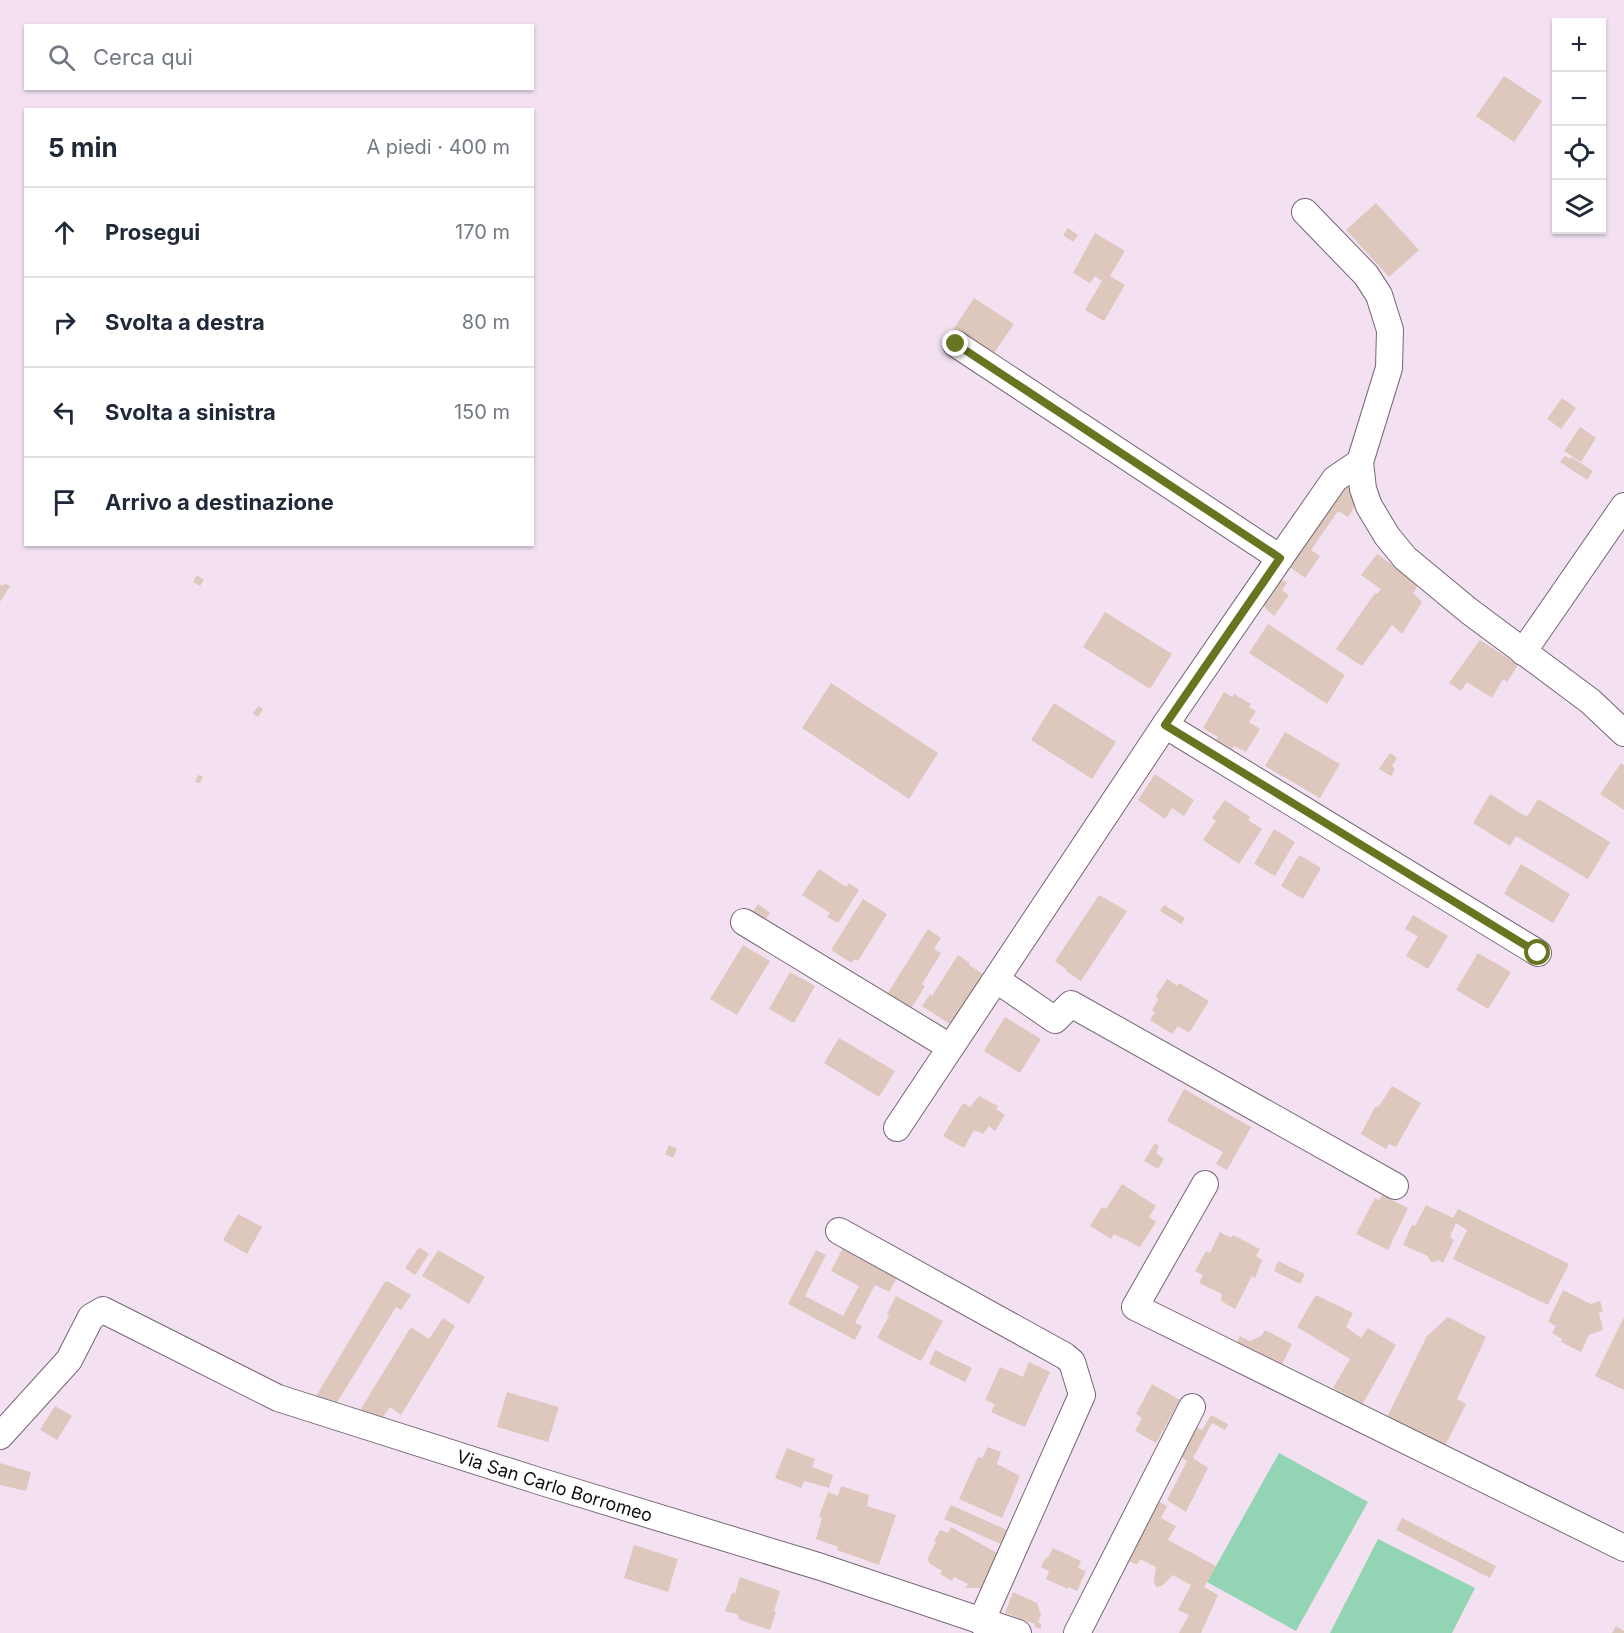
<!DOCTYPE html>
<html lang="it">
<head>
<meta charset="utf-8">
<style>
	:root { --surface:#fff; --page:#f2f2f3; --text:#1f2937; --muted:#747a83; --line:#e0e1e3 }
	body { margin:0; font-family:Inter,sans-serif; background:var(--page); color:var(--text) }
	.controls { position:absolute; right:18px; top:18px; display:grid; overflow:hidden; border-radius:0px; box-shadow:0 2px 4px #0004 }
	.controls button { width:54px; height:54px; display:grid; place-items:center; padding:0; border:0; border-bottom:2px solid var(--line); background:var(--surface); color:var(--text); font:30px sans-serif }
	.stop { position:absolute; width:18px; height:18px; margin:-14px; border:4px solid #68741f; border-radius:50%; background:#fff }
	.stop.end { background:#68741f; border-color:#fff; box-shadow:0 2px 6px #0008 }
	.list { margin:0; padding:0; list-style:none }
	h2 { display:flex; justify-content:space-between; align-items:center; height:78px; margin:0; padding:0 24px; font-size:26px }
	h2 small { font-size:20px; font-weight:400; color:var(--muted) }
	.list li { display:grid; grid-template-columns:39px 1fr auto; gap:18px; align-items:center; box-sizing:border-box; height:90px; padding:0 24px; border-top:2px solid var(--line) }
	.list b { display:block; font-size:22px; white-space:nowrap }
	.list em { font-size:20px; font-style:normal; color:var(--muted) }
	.icon { flex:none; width:33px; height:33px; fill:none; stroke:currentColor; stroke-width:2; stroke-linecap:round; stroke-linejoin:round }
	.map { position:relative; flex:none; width:1624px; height:1633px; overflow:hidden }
	.search { position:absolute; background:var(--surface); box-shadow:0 2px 4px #0004; left:24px; top:24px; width:510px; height:66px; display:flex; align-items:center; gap:15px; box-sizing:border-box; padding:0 21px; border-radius:0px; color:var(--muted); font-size:22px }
	.panel { position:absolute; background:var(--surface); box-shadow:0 2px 4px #0004; left:24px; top:108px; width:510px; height:438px; border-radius:0px }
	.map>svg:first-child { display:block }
	.green { fill:#92d4b3 }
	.building { fill:#dec7bc }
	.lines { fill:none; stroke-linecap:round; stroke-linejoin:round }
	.minor-casing { stroke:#766675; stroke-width:28 }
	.minor { stroke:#fff; stroke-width:26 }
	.route { stroke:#68741f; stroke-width:8 }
	.labels { text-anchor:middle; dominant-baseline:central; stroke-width:5; stroke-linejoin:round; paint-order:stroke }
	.street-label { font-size:18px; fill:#120c11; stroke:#f3e1f1 }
</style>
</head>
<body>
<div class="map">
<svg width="1624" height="1633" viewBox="0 0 1624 1633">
	<rect width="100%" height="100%" fill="#f3e1f1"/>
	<!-- green -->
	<path class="green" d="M1279 1453 1368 1502 1296 1631 1207 1582Z
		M1378 1539 1475 1588 1452 1633H1330Z"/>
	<!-- building -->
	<path class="building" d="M1504 76 1542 101 1514 142 1476 116Z
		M1376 203 1419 250 1389 277 1346 230Z
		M1068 228 1078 235 1073 242 1063 235Z
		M1095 233 1125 251 1110 276 1125 285 1104 321 1085 310 1102 281 1095 276 1090 283 1073 273Z
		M974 298 1014 324 992 356 953 330Z
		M1562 398 1576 408 1561 429 1547 419Z
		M1580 427 1596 438 1581 462 1564 451Z
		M1565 456 1570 459 1571 457 1593 471 1587 480 1560 462Z
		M1340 482 1348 484 1360 498 1348 517 1338 511 1311 550 1320 556 1305 578 1283 562Z
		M1377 554 1419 584 1413 593 1422 602 1402 634 1392 625 1362 666 1336 649 1375 593 1377 594 1381 589 1361 575Z
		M197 575 204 580 200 586 193 582Z
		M1278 577 1287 583 1282 590 1289 595 1274 616 1265 608 1263 598Z
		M4 583 10 586 0 602V584L3 586Z
		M1105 612 1172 654 1150 689 1083 647Z
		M1268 624 1345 675 1327 704 1249 653Z
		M1480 640 1518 665 1507 682 1503 679 1492 698 1467 682 1461 691 1449 683Z
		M831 683 938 753 909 799 802 728Z
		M1224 692 1232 697 1234 694 1251 704 1249 707 1256 711 1249 722 1260 729 1246 752 1234 746 1232 749 1216 740 1218 737 1203 728Z
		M1054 703 1116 742 1092 779 1031 740Z
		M258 706 263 709 258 717 253 714Z
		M1285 732 1340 764 1320 798 1265 766Z
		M1390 753 1397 758 1392 766 1395 769 1391 776 1379 769Z
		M1621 763 1624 765V810L1600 794Z
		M1155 774 1194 800 1184 816 1172 808 1165 819 1138 800Z
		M198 775 203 776 200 783 195 782Z
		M1490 794 1527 817 1538 799 1610 842 1588 879 1516 836 1510 846 1473 823Z
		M1225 800 1250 817 1248 820 1262 829 1239 864 1203 840 1216 821 1212 818Z
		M1274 829 1295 842 1275 876 1254 864Z
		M1299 855 1321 868 1303 899 1281 886Z
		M1521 864 1570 894 1553 923 1504 894Z
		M819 869 846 887 849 883 859 890 838 923 827 917 830 913 802 895Z
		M1099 895 1127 911 1081 981 1066 971 1067 970 1055 961Z
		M863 899 887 914 858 961 854 959 852 963 831 950Z
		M758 904 770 913 761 926 749 917Z
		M1164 905 1185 918 1181 924 1160 911Z
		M1413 915 1448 936 1428 969 1406 956 1418 936 1405 929Z
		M928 929 941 938 934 949 941 953 922 984 925 986 911 1009 886 996Z
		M743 945 770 961 737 1015 710 999Z
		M1478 953 1511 972 1488 1009 1456 990Z
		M958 955 970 963 969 965 983 974 953 1026 922 1006 930 994 932 996Z
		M790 972 815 986 794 1023 769 1009Z
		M1167 979 1177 986 1179 983 1209 1001 1189 1033 1178 1026 1172 1034 1150 1020 1155 1012 1152 1010 1158 1000 1156 996Z
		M1005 1017 1041 1039 1020 1073 984 1051Z
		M839 1038 895 1071 879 1097 824 1063Z
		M1392 1086 1421 1103 1396 1147 1389 1144 1386 1149 1361 1134 1375 1107 1379 1106Z
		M1184 1089 1251 1127 1227 1170 1216 1164 1223 1152 1167 1121Z
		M979 1096 998 1106 996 1109 1005 1115 995 1131 989 1126 983 1134 974 1130 964 1148 943 1136 963 1103 970 1107Z
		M1155 1143 1159 1146 1156 1153 1164 1159 1158 1169 1144 1161Z
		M669 1145 677 1149 673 1158 665 1154Z
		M1122 1184 1156 1206 1149 1217 1156 1222 1140 1247 1114 1234 1111 1239 1090 1226 1102 1207 1106 1209Z
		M1382 1195 1408 1208 1388 1250 1356 1234 1375 1198 1379 1200Z
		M1426 1205 1453 1218 1458 1209 1569 1264 1548 1305 1453 1259 1467 1230 1456 1223 1450 1237 1454 1240 1443 1263 1438 1260 1435 1262H1431L1428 1256 1403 1245 1412 1225 1415 1226Z
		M238 1214 262 1227 247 1254 223 1240Z
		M1220 1232 1231 1238 1233 1235 1260 1249 1256 1256 1262 1260 1255 1278 1252 1276 1235 1309 1221 1301 1222 1294 1199 1283 1203 1275 1195 1271 1206 1251 1210 1253Z
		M844 1246 899 1274 889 1292 875 1285 855 1323 862 1326 855 1340 788 1304 816 1250 826 1255 805 1296 843 1316 859 1286 831 1271Z
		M419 1247 429 1254 415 1275 405 1268Z
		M438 1250 485 1277 469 1304 422 1276Z
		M1278 1261 1305 1274 1300 1284 1274 1271Z
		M387 1281 411 1295 401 1310 396 1307 336 1404 315 1398 384 1283Z
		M1563 1290 1591 1304 1600 1301 1603 1311 1599 1313 1603 1330 1589 1335 1581 1352 1561 1342 1562 1339 1552 1333 1556 1326 1548 1322Z
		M1316 1295 1353 1313 1346 1327 1361 1338 1368 1328 1396 1345 1362 1405 1333 1388 1350 1359 1297 1327Z
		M896 1296 943 1321 921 1361 877 1338 889 1316 887 1314Z
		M1448 1317 1486 1337 1457 1399 1466 1404 1445 1446 1387 1417 1427 1336Z
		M1624 1317V1390L1595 1376Z
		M443 1318 455 1326 401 1415 390 1407 382 1418 359 1412 411 1327 429 1339Z
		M1265 1330 1292 1344 1278 1373 1234 1348 1240 1336 1250 1341 1261 1336Z
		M935 1350 972 1368 965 1382 929 1364Z
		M1029 1362 1050 1372 1025 1427 991 1412 995 1404 985 1400 1000 1367 1023 1377Z
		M1152 1384 1180 1400 1156 1443 1135 1431 1142 1418 1136 1414Z
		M507 1392 559 1407 548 1442 497 1427Z
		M55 1406 72 1416 57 1440 40 1430Z
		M1211 1415 1228 1424 1225 1430 1212 1423 1193 1458 1208 1468 1186 1512 1167 1500 1187 1461 1180 1456 1195 1426 1202 1430Z
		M988 1447 1001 1452 997 1464 1020 1476 1002 1518 959 1499 978 1457 982 1458Z
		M787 1448 815 1459 812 1467 833 1475 829 1488 804 1481 801 1488 775 1478Z
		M0 1463 31 1472 26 1491 0 1485Z
		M841 1486 869 1495 867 1506 896 1515 879 1565 837 1550 838 1547 816 1539 822 1518 819 1516 828 1492 838 1496Z
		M1156 1500 1167 1506 1161 1518 1176 1526 1168 1540 1216 1566 1204 1587 1218 1595 1201 1633H1179L1189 1615 1178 1610 1191 1585 1173 1575 1162 1586 1156 1587 1154 1581 1156 1567 1140 1559 1137 1565 1125 1559Z
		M951 1505 1009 1531 1003 1545 944 1519Z
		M1402 1518 1496 1566 1490 1578 1396 1530Z
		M951 1527 997 1553 993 1574 984 1591 980 1588H966L968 1584 954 1577 952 1581 940 1574 942 1571 929 1563 928 1558 936 1542 934 1541 940 1530 948 1533Z
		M634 1545 678 1559 668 1592 624 1578Z
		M1053 1548 1081 1561 1078 1568 1086 1571 1077 1591 1069 1587 1068 1589 1046 1579 1049 1571 1041 1567 1046 1557 1048 1558Z
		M740 1577 780 1591 774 1611 776 1612 770 1630 740 1620 737 1614 725 1611 732 1593 735 1594Z
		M1013 1592 1037 1603 1041 1615 1038 1622 1041 1624V1629L1035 1627V1624L1005 1613Z
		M1616 1626 1624 1631V1633H1612Z"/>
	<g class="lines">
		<defs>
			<g id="minor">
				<path d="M956 344 1280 558"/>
				<path d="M1360 462 1363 489 1369 506 1387 536 1405 558 1469 611 1590 701 1624 733"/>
				<path d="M1523 652 1624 506"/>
				<path d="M1165 725 1538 953"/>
				<path d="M744 922 950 1047"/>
				<path d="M997 980 1055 1020 1071 1004 1395 1186"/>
				<path d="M897 1128 1165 725 1280 558 1335 479 1360 462 1389 368 1390 330 1379 295 1366 275 1305 212"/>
				<path d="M1205 1184 1135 1307 1624 1548"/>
				<path d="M839 1231 1065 1356 1072 1362 1082 1395 981 1622"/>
				<path id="s1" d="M0 1436 69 1360 91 1317 103 1310 278 1398 542 1482 821 1567 1018 1633"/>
				<path d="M1077 1633 1192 1407"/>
			</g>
		</defs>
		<!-- minor casing -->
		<use href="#minor" class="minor-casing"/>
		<!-- minor -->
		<use href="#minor" class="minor"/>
	</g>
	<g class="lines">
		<!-- route -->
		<path class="route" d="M956 344 1280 558 1165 725 1538 953"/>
	</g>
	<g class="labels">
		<!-- street labels -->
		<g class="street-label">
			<text stroke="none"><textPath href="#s1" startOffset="651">Via San Carlo Borromeo</textPath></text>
		</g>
	</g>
</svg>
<div class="controls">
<button>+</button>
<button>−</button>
<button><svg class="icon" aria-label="locate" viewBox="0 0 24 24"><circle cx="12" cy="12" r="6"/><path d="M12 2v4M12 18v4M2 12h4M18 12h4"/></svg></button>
<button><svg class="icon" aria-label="layers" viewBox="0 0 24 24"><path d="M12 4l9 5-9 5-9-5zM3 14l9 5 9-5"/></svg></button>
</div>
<div class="stop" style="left:1538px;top:953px"></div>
<div class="stop end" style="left:956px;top:344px"></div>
<div class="search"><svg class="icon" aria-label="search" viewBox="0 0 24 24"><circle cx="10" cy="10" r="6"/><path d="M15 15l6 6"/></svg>Cerca qui</div>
<section class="panel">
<h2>5 min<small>A piedi · 400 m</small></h2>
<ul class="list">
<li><svg class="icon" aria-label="ahead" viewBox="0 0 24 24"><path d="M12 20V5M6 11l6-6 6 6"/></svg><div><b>Prosegui</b></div><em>170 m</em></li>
<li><svg class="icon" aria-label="right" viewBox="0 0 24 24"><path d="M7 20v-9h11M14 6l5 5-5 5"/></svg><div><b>Svolta a destra</b></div><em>80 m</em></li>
<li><svg class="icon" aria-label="left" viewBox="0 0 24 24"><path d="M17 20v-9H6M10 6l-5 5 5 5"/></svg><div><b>Svolta a sinistra</b></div><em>150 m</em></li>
<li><svg class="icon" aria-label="arrive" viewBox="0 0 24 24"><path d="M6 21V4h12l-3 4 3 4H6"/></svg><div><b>Arrivo a destinazione</b></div></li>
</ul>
</section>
</div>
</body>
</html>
